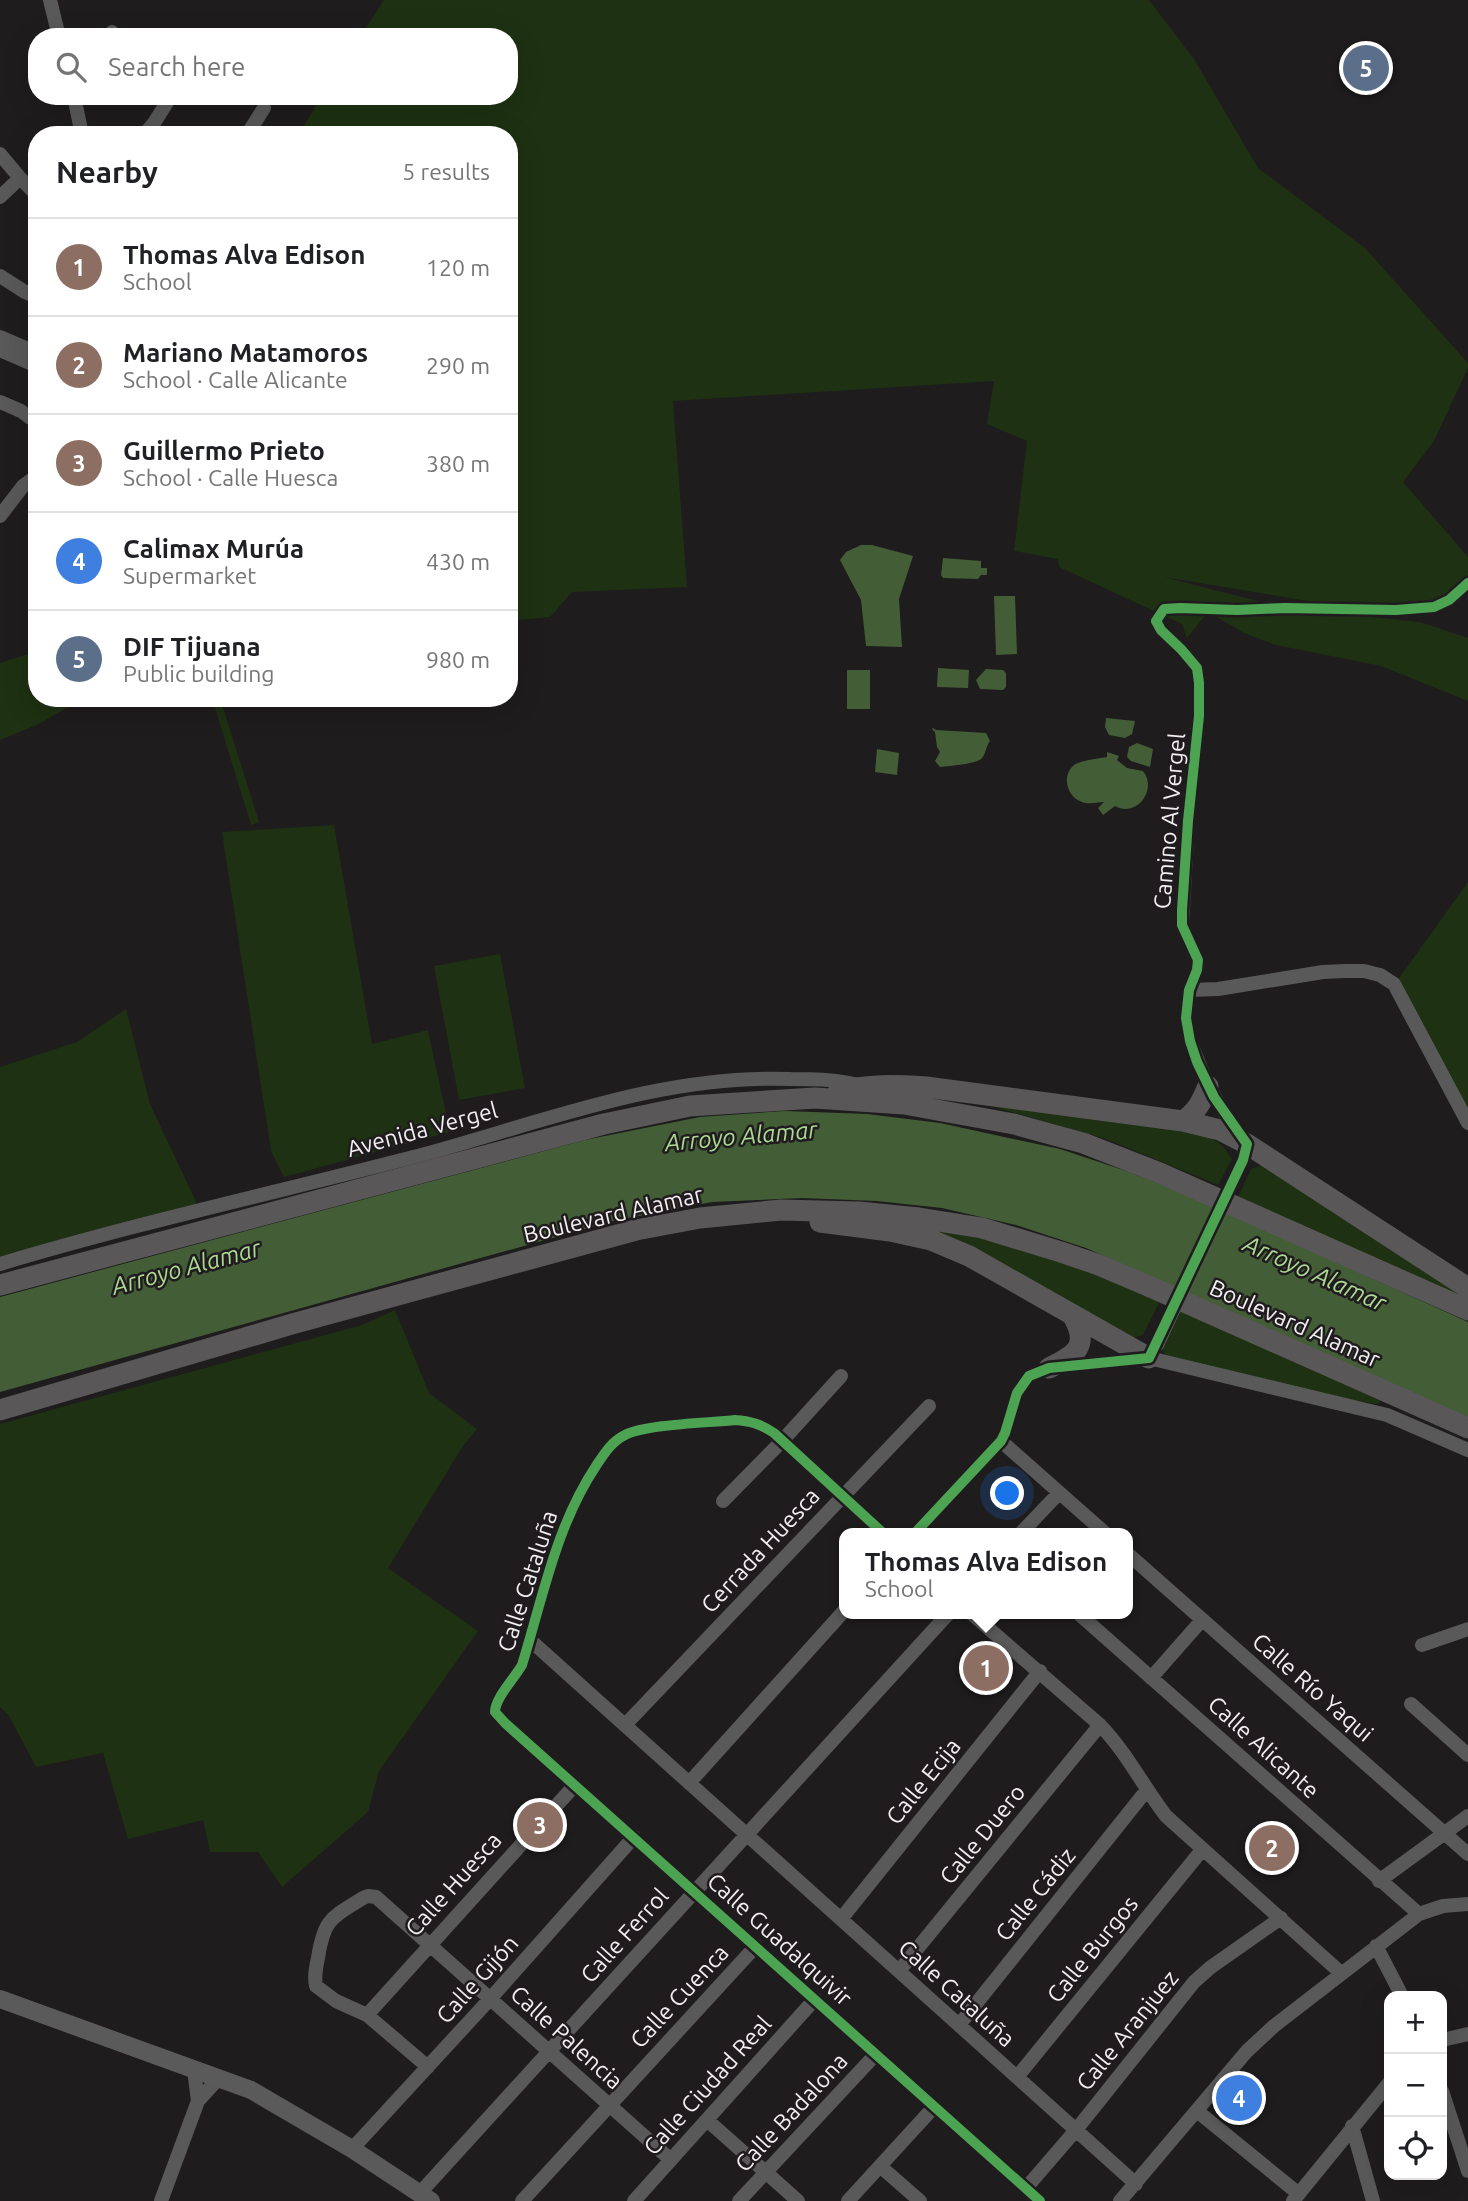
<!DOCTYPE html>
<html lang="en">
<head>
<meta charset="utf-8">
<style>
	:root { --surface:#fff; --page:#f2f2f2; --text:#202124; --muted:#757577; --line:#e0e0e0; --accent:#5d5c5f }
	body { margin:0; font-family:Ubuntu,sans-serif; background:var(--page); color:var(--text) }
	.controls { position:absolute; right:21px; bottom:21px; display:grid; overflow:hidden; border-radius:14px; box-shadow:0 7px 28px #0002 }
	.controls button { width:63px; height:63px; display:grid; place-items:center; padding:0; border:0; border-bottom:2px solid var(--line); background:var(--surface); color:var(--text); font:35px sans-serif }
	.you { position:absolute; left:1008px; top:1494px; width:24px; height:24px; margin:-18px; border:5px solid #fff; border-radius:50%; background:#1a73e8; box-shadow:0 0 0 10px #1a73e833 }
	.badge { display:grid; place-items:center; width:46px; height:46px; border-radius:50%; background:var(--accent); color:#fff; font-size:23px; font-weight:700 }
	.pin { position:absolute; translate:-50% -50%; border:4px solid #fff; box-shadow:0 2px 7px #0006 }
	.popup { position:absolute; left:839px; top:1528px; width:294px; height:91px; box-sizing:border-box; display:grid; place-content:center; border-radius:14px; background:var(--surface); filter:drop-shadow(0 2px 5px #0005); font-size:23px; white-space:nowrap; color:var(--muted) }
	.popup b { font-size:26px; color:var(--text) }
	.popup::after { content:''; position:absolute; left:50%; top:100%; margin-left:-14px; border:14px solid transparent; border-top-color:var(--surface) }
	.list { margin:0; padding:0; list-style:none }
	h2 { display:flex; justify-content:space-between; align-items:center; height:91px; margin:0; padding:0 28px; font-size:30px }
	h2 small { font-size:23px; font-weight:400; color:var(--muted) }
	.list li { display:grid; grid-template-columns:46px 1fr auto; gap:21px; align-items:center; box-sizing:border-box; height:98px; padding:0 28px; border-top:2px solid var(--line) }
	.list b { display:block; font-size:26px; white-space:nowrap }
	.list p { margin:0; font-size:23px; white-space:nowrap; color:var(--muted) }
	.list em { font-size:23px; font-style:normal; color:var(--muted) }
	.icon { flex:none; width:38px; height:38px; fill:none; stroke:currentColor; stroke-width:2; stroke-linecap:round; stroke-linejoin:round }
	.map { position:relative; flex:none; width:1468px; height:2201px; overflow:hidden }
	.search { position:absolute; background:var(--surface); box-shadow:0 7px 28px #0002; left:28px; top:28px; width:490px; height:77px; display:flex; align-items:center; gap:18px; box-sizing:border-box; padding:0 24px; border-radius:28px; color:var(--muted); font-size:26px }
	.panel { position:absolute; background:var(--surface); box-shadow:0 7px 28px #0002; left:28px; top:126px; width:490px; height:581px; border-radius:28px }
	.map>svg:first-child { display:block }
	.green { fill:#1e3112 }
	.water { fill:#435e36 }
	.lines { fill:none; stroke-linecap:round; stroke-linejoin:round }
	.minor { stroke:#5a5959; stroke-width:14 }
	.major { stroke:#5b5a5b; stroke-width:18 }
	.highway { stroke:#595758; stroke-width:21 }
	.minor-bridge { stroke:#5a5959; stroke-width:14 }
	.cycleway-casing { stroke:#1f1b1e; stroke-width:15 }
	.cycleway { stroke:#4ca352; stroke-width:10 }
	.labels { text-anchor:middle; dominant-baseline:central; stroke-width:5; stroke-linejoin:round; paint-order:stroke }
	.street-label { font-size:23px; fill:#f2eff1; stroke:#1f1b1e }
	.water-label { font-size:24px; font-style:italic; fill:#aad891; stroke:#1f1b1e }
</style>
</head>
<body>
<div class="map">
<svg width="1468" height="2201" viewBox="0 0 1468 2201">
	<rect width="100%" height="100%" fill="#1e1c1d"/>
	<!-- green -->
	<path class="green" d="M384 0H1149L1194 59 1258 168 1365 248 1468 363V368L1434 441 1403 482 1468 557V580L1434 606 1362 610 1164 577 1285 608 1420 622 1468 638V701L1381 666 1276 645 1244 633 1208 612 1187 638 1182 624 1059 567 1058 559 1014 551 1027 441 987 424 994 381 673 401 687 587 572 592 550 617 509 621V135H298L322 96H509V37H360Z
		M37 651V698H83L39 724 0 740V663Z
		M212 698H220L259 822 251 825Z
		M334 825 372 1044 428 1030 450 1132 284 1177 271 1151 222 832Z
		M1468 882V1131L1392 988Z
		M500 954 525 1088 459 1100 434 966Z
		M126 1009 150 1104 200 1210 0 1264V1067L77 1042Z
		M984 1104 1168 1126 1208 1136 1223 1146 1232 1159 1218 1185 1106 1139Z
		M1265 1164 1468 1298V1303L1238 1197 1251 1169Z
		M905 1222 1039 1251 1161 1299 1143 1335 1132 1338 968 1251Z
		M1180 1309 1381 1399 1378 1404 1328 1396 1168 1357 1164 1353 1162 1346Z
		M395 1310 429 1393 477 1429 463 1446 388 1568 478 1631 379 1771 368 1812 282 1887 258 1852H210L203 1820 128 1839 103 1753 36 1767 9 1716 0 1707V1424L362 1325Z"/>
	<!-- water -->
	<path class="water" d="M861 545H872L913 556 899 599 902 647 866 646 861 600 840 560 846 552Z
		M943 558 981 561V568H987V575H981L978 579 943 578 941 575Z
		M994 596H1015L1017 654 996 655Z
		M938 668 969 670 968 688 937 687Z
		M986 669 1003 670 1006 673V687L1003 690 980 689 976 680Z
		M847 670H870V709H847Z
		M1106 718 1135 721 1132 734 1125 738 1109 735 1105 727Z
		M933 728 936 730 986 733 990 741C986 746 986 753 982 758 978 764 948 766 940 767L935 761 940 752 937 747 935 732 932 729Z
		M1137 743 1153 749 1150 767 1131 761 1127 757 1129 747Z
		M877 749 899 753 897 775 875 772Z
		M1107 752 1119 756 1117 760 1127 768 1143 771C1158 790 1136 818 1115 806L1103 815 1098 808 1104 802C1097 802 1090 805 1082 802 1067 797 1061 776 1074 765 1079 761 1100 758 1107 757Z
		M785 1111 867 1114 940 1123 1060 1149 1129 1172 1186 1194 1468 1322V1417L1086 1248 1016 1225 942 1208 877 1201 802 1198 712 1202 617 1220 0 1392V1297L585 1140 700 1117Z"/>
	<g class="lines">
		<!-- minor -->
		<path class="minor" d="M50 0 59 37
			M109 37 112 32
			M74 96 82 135
			M144 135 154 123 171 96
			M247 135 264 108
			M0 154 20 178 37 195
			M0 197 20 178
			M0 276 25 292 37 297
			M0 337 37 353
			M0 350 37 366
			M0 402 21 411 37 423
			M0 516 23 486 37 476
			M1189 990 1218 989 1323 972 1345 971H1364L1380 975 1394 984 1468 1123
			M1243 1138 1231 1123 1208 1086 1190 1041 1186 1018 1189 990 1197 970 1198 960 1182 925 1188 821 1199 716V683L1197 668 1181 649 1161 630 1156 621 1164 609 1180 608 1237 610 1285 608 1396 610 1434 607 1449 600 1468 583
			M0 1264C140 1222 283 1191 425 1154 546 1121 663 1074 791 1079 812 1079 833 1079 854 1084
			M1149 1358 1387 1415 1468 1450
			M1001 1441 1105 1533
			M723 1501 782 1441 841 1376
			M883 1533 774 1433C761 1424 750 1421 735 1420 708 1423 646 1424 625 1435 611 1442 604 1454 596 1466 556 1526 543 1597 522 1665 514 1679 495 1698 495 1712L505 1723 1040 2201
			M915 1533 1001 1441 1005 1433 1017 1393 1029 1376 1049 1368 1149 1358
			M1021 1533 1059 1493
			M1128 1554 1468 1854
			M972 1614 1100 1725C1127 1753 1143 1786 1166 1816L1341 1973
			M1079 1614 1419 1914
			M530 1640 1136 2184
			M1422 1645 1468 1629
			M1151 1678 1202 1620
			M1411 1704 1468 1755
			M625 1725 929 1406
			M689 1783 844 1611
			M1379 1881 1468 1816
			M841 1919 1040 1671
			M1376 1946 1402 1996
			M899 1971 1100 1725
			M367 2015 575 1785
			M959 2025 1146 1791
			M1442 2040 1468 2034
			M428 2067 367 2015 336 2001 316 1986C314 1976 316 1967 318 1958 324 1919 331 1918 363 1898L368 1896 376 1897 671 2160
			M194 2070 198 2101
			M1017 2077 1202 1850
			M1442 2091 1468 2171
			M1197 2111 1299 2194
			M707 2120 798 2201
			M1352 2126 1373 2201
			M352 2149 490 1999 634 1837
			M880 2166 920 2201
			M1026 2188 1076 2130 1194 1982 1211 1967 1281 1918
			M419 2194 948 1614
			M161 2201 198 2101 218 2079
			M522 2201 756 1946
			M634 2201 815 1999
			M739 2201 876 2054
			M848 2201 934 2107
			M1120 2201 1247 2051 1274 2026 1419 1914 1443 1906 1468 1904
			M1293 2201 1389 2083"/>
		<!-- major -->
		<path class="major" d="M0 1999 251 2090 352 2149 431 2201"/>
		<!-- highway -->
		<path class="highway" d="M838 1092C868 1084 895 1085 926 1087L1183 1121 1220 1130 1247 1144 1468 1288
			M1183 1121C1197 1112 1202 1101 1208 1086
			M820 1222 890 1231 931 1240 969 1256 1149 1358
			M0 1285 604 1124 690 1106 815 1098 904 1104 1014 1124 1083 1143 1160 1173 1468 1310
			M1049 1368C1076 1355 1090 1346 1073 1316
			M0 1410 292 1324 636 1230 700 1218 781 1210 859 1212 919 1218 982 1228 1061 1252 1099 1265 1153 1288 1468 1428"/>
		<!-- minor-bridge -->
		<path class="minor-bridge" d="M1157 1345 1243 1160"/>
		<defs>
			<path id="cycleway" d="M883 1533 774 1433C761 1424 750 1421 735 1420 708 1423 646 1424 625 1435 611 1442 604 1454 596 1466 556 1526 543 1597 522 1665 514 1679 495 1698 495 1712L505 1723 1040 2201
				M915 1533 1001 1441 1005 1433 1017 1393 1029 1376 1049 1368 1149 1358 1243 1160 1247 1144 1214 1097 1197 1062 1190 1041 1186 1018 1189 990 1197 970 1198 960 1182 925V910L1188 821 1199 716V683L1197 668 1181 649 1161 630 1156 621 1164 609 1180 608 1237 610 1285 608 1396 610 1434 607 1449 600 1468 583"/>
		</defs>
		<!-- cycleway casing -->
		<use href="#cycleway" class="cycleway-casing"/>
		<!-- cycleway -->
		<use href="#cycleway" class="cycleway"/>
	</g>
	<g class="labels">
		<!-- street labels -->
		<g class="street-label">
			<text transform="translate(1169 821) rotate(-85)">Camino Al Vergel</text>
			<text transform="translate(422 1129) rotate(-15)">Avenida Vergel</text>
			<text transform="translate(613 1214) rotate(-13)">Boulevard Alamar</text>
			<text transform="translate(1295 1323) rotate(24)">Boulevard Alamar</text>
			<text transform="translate(760 1550) rotate(-47)">Cerrada Huesca</text>
			<text transform="translate(527 1581) rotate(-72)">Calle Cataluña</text>
			<text transform="translate(1313 1687) rotate(41)">Calle Río Yaqui</text>
			<text transform="translate(1264 1747) rotate(42)">Calle Alicante</text>
			<text transform="translate(923 1781) rotate(-51)">Calle Ecija</text>
			<text transform="translate(982 1834) rotate(-51)">Calle Duero</text>
			<text transform="translate(453 1884) rotate(-48)">Calle Huesca</text>
			<text transform="translate(1035 1894) rotate(-51)">Calle Cádiz</text>
			<text transform="translate(624 1935) rotate(-48)">Calle Ferrol</text>
			<text transform="translate(780 1939) rotate(42)">Calle Guadalquivir</text>
			<text transform="translate(1092 1949) rotate(-51)">Calle Burgos</text>
			<text transform="translate(477 1979) rotate(-48)">Calle Gijón</text>
			<text transform="translate(957 1993) rotate(42)">Calle Cataluña</text>
			<text transform="translate(679 1996) rotate(-47)">Calle Cuenca</text>
			<text transform="translate(1127 2030) rotate(-51)">Calle Aranjuez</text>
			<text transform="translate(567 2037) rotate(42)">Calle Palencia</text>
			<text transform="translate(707 2085) rotate(-48)">Calle Ciudad Real</text>
			<text transform="translate(791 2112) rotate(-47)">Calle Badalona</text>
		</g>
		<!-- water labels -->
		<g class="water-label">
			<text transform="translate(741 1136) rotate(-5)">Arroyo Alamar</text>
			<text transform="translate(186 1267) rotate(-15)">Arroyo Alamar</text>
			<text transform="translate(1315 1273) rotate(24)">Arroyo Alamar</text>
		</g>
	</g>
</svg>
<div class="controls">
<button>+</button>
<button>−</button>
<button><svg class="icon" aria-label="locate" viewBox="0 0 24 24"><circle cx="12" cy="12" r="6"/><path d="M12 2v4M12 18v4M2 12h4M18 12h4"/></svg></button>
</div>
<div class="you"></div>
<div class="pin badge" style="left:986px;top:1668px;background:#8d6e63">1</div>
<div class="popup"><b>Thomas Alva Edison</b>School</div>
<div class="pin badge" style="left:1272px;top:1848px;background:#8d6e63">2</div>
<div class="pin badge" style="left:540px;top:1825px;background:#8d6e63">3</div>
<div class="pin badge" style="left:1239px;top:2098px;background:#3f7fe0">4</div>
<div class="pin badge" style="left:1366px;top:68px;background:#5c6f8a">5</div>
<div class="search"><svg class="icon" aria-label="search" viewBox="0 0 24 24"><circle cx="10" cy="10" r="6"/><path d="M15 15l6 6"/></svg>Search here</div>
<section class="panel">
<h2>Nearby<small>5 results</small></h2>
<ul class="list">
<li><span class="badge" style="background:#8d6e63">1</span><div><b>Thomas Alva Edison</b><p>School</p></div><em>120 m</em></li>
<li><span class="badge" style="background:#8d6e63">2</span><div><b>Mariano Matamoros</b><p>School · Calle Alicante</p></div><em>290 m</em></li>
<li><span class="badge" style="background:#8d6e63">3</span><div><b>Guillermo Prieto</b><p>School · Calle Huesca</p></div><em>380 m</em></li>
<li><span class="badge" style="background:#3f7fe0">4</span><div><b>Calimax Murúa</b><p>Supermarket</p></div><em>430 m</em></li>
<li><span class="badge" style="background:#5c6f8a">5</span><div><b>DIF Tijuana</b><p>Public building</p></div><em>980 m</em></li>
</ul>
</section>
</div>
</body>
</html>
